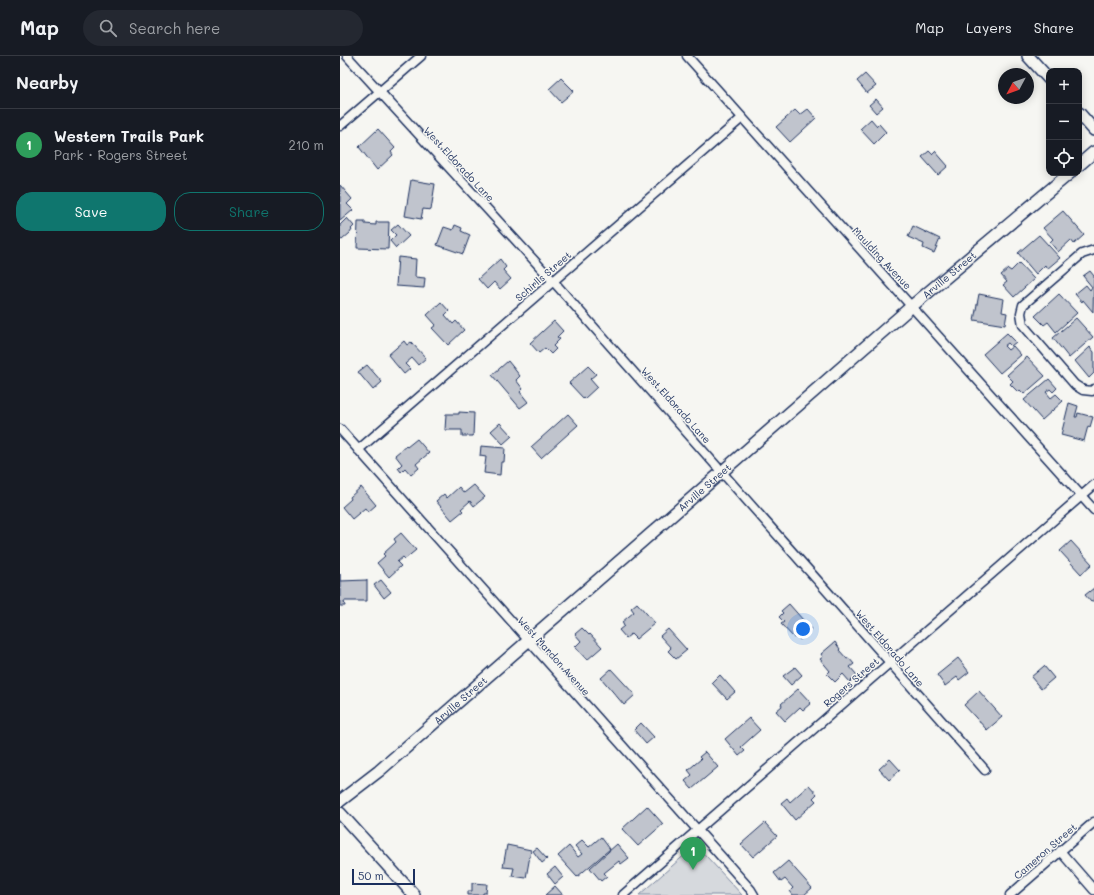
<!DOCTYPE html>
<html lang="en">
<head>
<meta charset="utf-8">
<style>
	:root { --surface:#171b24; --page:#242831; --text:#f1f3f6; --muted:#9ea1a6; --line:#363941; --accent:#0f766e }
	body { margin:0; font-family:Mali,sans-serif; background:var(--page); color:var(--text) }
	.controls { position:absolute; right:12px; top:12px; display:grid; overflow:hidden; border-radius:8px; box-shadow:0 2px 10px #0003 }
	.controls button { width:36px; height:36px; display:grid; place-items:center; padding:0; border:0; border-bottom:1px solid var(--line); background:var(--surface); color:var(--text); font:20px sans-serif }
	.compass { position:absolute; left:658px; top:12px; width:36px; height:36px; border-radius:50%; background:var(--surface); box-shadow:0 2px 10px #0003; rotate:229deg }
	.scale { position:absolute; left:12px; bottom:10px; width:63px; box-sizing:border-box; padding-left:4px; border:2px solid #1b2f5e; border-top:0; font-size:11px; line-height:14px; white-space:nowrap; color:#1b2f5e; -webkit-text-stroke:3px #f6f6f2; paint-order:stroke }
	.you { position:absolute; left:463px; top:573px; width:14px; height:14px; margin:-10px; border:3px solid #fff; border-radius:50%; background:#1a73e8; box-shadow:0 0 0 6px #1a73e833 }
	.badge { display:grid; place-items:center; width:26px; height:26px; border-radius:50%; background:var(--accent); color:#fff; font-size:13px; font-weight:700 }
	.pin { position:absolute; translate:-50% -33px; filter:drop-shadow(0 1px 2px #0008) }
	.pin::after { content:''; position:absolute; top:21px; width:14px; height:12px; background:inherit; clip-path:polygon(0 0,100% 0,50% 100%) }
	.list { margin:0; padding:0; list-style:none }
	h2 { display:flex; justify-content:space-between; align-items:center; height:52px; margin:0; padding:0 16px; font-size:17px }
	h2 small { font-size:13px; font-weight:400; color:var(--muted) }
	.list li { display:grid; grid-template-columns:26px 1fr auto; gap:12px; align-items:center; box-sizing:border-box; height:72px; padding:0 16px; border-top:1px solid var(--line) }
	.list b { display:block; font-size:15px; white-space:nowrap }
	.list p { margin:0; font-size:13px; white-space:nowrap; color:var(--muted) }
	.list em { font-size:13px; font-style:normal; color:var(--muted) }
	.actions { display:flex; gap:8px; padding:12px 16px }
	.actions a { flex:1; padding:9px 0; border:1px solid var(--accent); border-radius:16px; text-align:center; font-size:14px; color:var(--accent) }
	.actions .main { background:var(--accent); color:#fff }
	.icon { flex:none; width:22px; height:22px; fill:none; stroke:currentColor; stroke-width:2; stroke-linecap:round; stroke-linejoin:round }
	.map { position:relative; flex:none; width:754px; height:839px; overflow:hidden }
	header { display:flex; align-items:center; gap:24px; box-sizing:border-box; height:56px; padding:0 20px; background:var(--surface); border-bottom:1px solid var(--line) }
	header strong { font-size:19px }
	nav { display:flex; gap:22px; margin-inline-start:auto; font-size:14px }
	.search { width:280px; height:36px; background:var(--page); display:flex; align-items:center; gap:10px; box-sizing:border-box; padding:0 14px; border-radius:22px; color:var(--muted); font-size:15px }
	main { display:flex }
	aside { flex:1; background:var(--surface) }
	.map>svg:first-child { display:block }
	.green { fill:#d6d9dd; stroke:#78849e }
	.building { fill:#c0c4cd; stroke:#1b2f5e }
	.lines { fill:none; stroke-linecap:round; stroke-linejoin:round }
	.street-casing { stroke:#1b2f5e; stroke-width:11 }
	.secondary-casing { stroke:#1b2f5e; stroke-width:14 }
	.street { stroke:#f6f6f2; stroke-width:8 }
	.secondary { stroke:#f6f6f2; stroke-width:11 }
	.labels { text-anchor:middle; dominant-baseline:central; stroke-width:3; stroke-linejoin:round; paint-order:stroke }
	.street-label { font-size:10px; fill:#1b2f5e; stroke:#f6f6f2 }
</style>
</head>
<body>
<header>
<strong>Map</strong>
<div class="search"><svg class="icon" aria-label="search" viewBox="0 0 24 24"><circle cx="10" cy="10" r="6"/><path d="M15 15l6 6"/></svg>Search here</div>
<nav><a>Map</a><a>Layers</a><a>Share</a></nav>
</header>
<main>
<aside>
<h2>Nearby<small></small></h2>
<ul class="list">
<li><span class="badge" style="background:#2e9e5b">1</span><div><b>Western Trails Park</b><p>Park · Rogers Street</p></div><em>210 m</em></li>
</ul>
<div class="actions"><a class="main">Save</a><a>Share</a></div>
</aside>
<div class="map">
<svg width="754" height="839" viewBox="0 0 754 839">
	<rect width="100%" height="100%" fill="#f6f6f2"/>
	<filter id="ink" filterUnits="userSpaceOnUse"><feTurbulence type="fractalNoise" baseFrequency=".025" numOctaves="2"/><feDisplacementMap in="SourceGraphic" scale="8" xChannelSelector="R" yChannelSelector="G"/><feConvolveMatrix kernelMatrix="1 2 1 2 8 2 1 2 1" color-interpolation-filters="sRGB"/></filter>
	<g filter="url(#ink)">
		<!-- green -->
		<path class="green" d="M356 789 402 839H299Z"/>
		<!-- building -->
		<path class="building" d="M525 18 536 30 527 37 517 25Z
			M221 22 234 35 221 46 209 33Z
			M536 43 543 51 536 57 529 49Z
			M468 53 476 62 450 86 436 71 455 54 460 59Z
			M531 63 537 70 539 68 546 76 534 88 520 73Z
			M38 73 55 92 51 96 53 99 37 114 19 91Z
			M589 95 592 98 595 95 608 110 598 119 582 101Z
			M71 124 95 128 91 154 83 153 81 163 65 160Z
			M0 129 12 143 7 148 13 154 0 165Z
			M723 155 744 179 734 188 731 184 718 196 710 186 713 183 703 172Z
			M7 162 14 170 11 173 12 174 10 177 2 184 0 183V169Z
			M18 166H25V168L36 169V166H49L48 193 17 192Z
			M58 168 69 180 56 192 50 185 56 179 51 174Z
			M115 169 122 172 121 175 130 179 123 198 97 189 104 171 113 174Z
			M573 170 600 183 594 197 583 192 584 188 568 181Z
			M699 179 720 202 707 213 705 209 696 218 678 197Z
			M58 201 76 203 75 221 85 222 84 232 56 230Z
			M160 203 166 211 163 214 171 223 160 233 154 226 147 233 138 223Z
			M679 207 694 223 674 241 663 229 667 226 661 219 668 213 671 215Z
			M750 215 754 220 753 256 743 244 742 246 735 238 746 229 750 234 752 231 743 220Z
			M639 238 664 243 662 256 667 257 665 269 634 264Z
			M719 238 737 257 716 276 708 266 704 269 695 260Z
			M101 246 109 255 105 259 113 268 116 265 124 274 108 289 92 272 96 269 87 259Z
			M736 262 753 281 729 302 713 282Z
			M214 265 223 275 217 281 220 283 213 290 216 293 211 298 205 292 199 297 190 287Z
			M667 277 676 286 671 290 668 287 664 290 668 294 673 290 681 299 660 317 643 298Z
			M64 285 67 289 71 286 86 302 78 309 72 302 65 308 70 313 64 318 48 299Z
			M750 291 754 296V317L749 322 735 305Z
			M687 301 705 320 684 338 680 334 678 336 670 328 673 325 667 319Z
			M168 305 180 320 176 324 183 333 180 336 188 346 180 352 152 319Z
			M27 309 42 326 33 334 18 316Z
			M248 310 256 318 250 323 257 331 244 343 229 327Z
			M709 323 717 332 713 336 710 333 706 336 711 342 716 338 723 345 702 364 684 344Z
			M729 347 738 350 735 361H737L738 357 753 361 750 371 748 370 744 385 721 379Z
			M119 356 134 357 133 380H122V374H105L106 358H119Z
			M228 358 238 369 201 402 191 391Z
			M160 367 172 380 163 388 151 375Z
			M77 383 89 397 76 408 79 412 71 419 65 412 61 416 58 412 62 408 55 399 66 390 67 391Z
			M141 390 165 392 164 406H161L160 419 144 417 146 401 140 400Z
			M134 429 145 441 134 450 130 445 121 453 123 455 112 464 96 445 104 438 107 442 119 431 124 437Z
			M21 431 36 449 28 456 25 452 12 463 2 451 11 443 10 441Z
			M61 477 76 494 65 503 63 501 57 506 61 510 49 521 37 507 45 500 43 498 56 486 54 483Z
			M731 485 752 508 741 518 720 495Z
			M0 518V525L27 524V545H4L5 550H0Z
			M41 524 51 536 44 542 34 529Z
			M754 532V544L751 546 745 539Z
			M297 547 315 567 296 583 291 578 286 582 279 574 284 570 282 566 294 556 291 552Z
			M449 548 471 573 460 584 457 580 454 582 441 568 444 566 439 561 443 557 441 555Z
			M242 572 249 579 250 578 262 591 247 604 235 591 241 585 235 578Z
			M328 573 347 594 336 603 328 595 331 592 320 580Z
			M495 586 500 593 499 594 507 603 509 602 514 608 510 611 517 619 510 626 503 618 495 626 487 618 490 615 480 603 483 601 481 598Z
			M618 602 629 616 619 624 617 621 605 630 597 619Z
			M704 610 714 622 701 633 691 621Z
			M455 611 462 619 451 629 443 620Z
			M271 613 295 639 284 649 261 622Z
			M380 619 395 636 387 643 372 627Z
			M458 633 471 647 463 654 460 651 445 665 436 655 442 650 441 648Z
			M639 635 662 661 647 674 624 649Z
			M409 662 420 674 401 691 405 695 399 700 385 683Z
			M301 667 314 681 306 688 294 674Z
			M365 696 378 711 352 733 345 725 352 719 348 714 361 703 359 701Z
			M550 703 560 714 549 724 539 713Z
			M469 729 477 738 473 742 476 745 455 764 441 747 447 742 450 746Z
			M307 750 323 768 298 790 282 773Z
			M425 767 437 780 413 801 401 788Z
			M261 781 270 793 237 821 218 800 229 790 238 801 242 798 235 790 242 784 249 791Z
			M277 788 289 802 281 808 279 805 264 817 267 820 261 825 250 812Z
			M167 789 191 794 186 822 172 820 174 812 163 811Z
			M197 792 207 803 202 807 193 795Z
			M448 805 472 832 464 839H453L450 835 453 832 445 823 441 826 434 817Z
			M215 811 223 821 215 828 207 818Z
			M132 827 147 828 146 837H143V839H128V835H132Z
			M215 830 223 839H205Z"/>
		<g class="lines">
			<defs>
				<path id="street" d="M7 0 213 225 645 714
					M347 0 754 454
					M0 70 81 0
					M754 194 742 198 683 249 681 257 683 269 735 329 743 334 752 335 754 333
					M0 373 411 834 414 839
					M18 394 402 62
					M720 795 754 834
					M283 839 754 429
					M670 839 754 766"/>
				<g id="secondary">
					<path d="M688 0 709 23"/>
					<path d="M739 57 754 74"/>
					<path d="M739 109 754 96"/>
					<path id="s1" d="M0 745 39 715 572 250 730 117"/>
					<path d="M0 757 74 839"/>
				</g>
			</defs>
			<!-- street casing -->
			<use href="#street" class="street-casing"/>
			<!-- secondary casing -->
			<use href="#secondary" class="secondary-casing"/>
			<!-- street -->
			<use href="#street" class="street"/>
			<!-- secondary -->
			<use href="#secondary" class="secondary"/>
		</g>
	</g>
	<g class="labels">
		<!-- street labels -->
		<g class="street-label">
			<text transform="translate(119 108) rotate(47)">West Eldorado Lane</text>
			<text transform="translate(542 202) rotate(47)">Maulding Avenue</text>
			<text stroke="none"><textPath href="#s1" startOffset="805">Arville Street</textPath></text>
			<text transform="translate(203 220) rotate(-41)">Schirlls Street</text>
			<text transform="translate(336 349) rotate(48)">West Eldorado Lane</text>
			<text stroke="none"><textPath href="#s1" startOffset="481">Arville Street</textPath></text>
			<text transform="translate(550 592) rotate(49)">West Eldorado Lane</text>
			<text transform="translate(214 600) rotate(48)">West Mardon Avenue</text>
			<text transform="translate(511 626) rotate(-41)">Rogers Street</text>
			<text stroke="none"><textPath href="#s1" startOffset="157">Arville Street</textPath></text>
			<text transform="translate(705 795) rotate(-41)">Cameron Street</text>
		</g>
	</g>
</svg>
<div class="controls">
<button>+</button>
<button>−</button>
<button><svg class="icon" aria-label="locate" viewBox="0 0 24 24"><circle cx="12" cy="12" r="6"/><path d="M12 2v4M12 18v4M2 12h4M18 12h4"/></svg></button>
</div>
<svg class="compass" viewBox="-18 -18 36 36"><path d="M0-13l5 13h-10z" fill="#e53935"/><path d="M0 13l5-13h-10z" fill="#9ea1a6"/></svg>
<div class="scale">50 m</div>
<div class="you"></div>
<div class="pin badge" style="left:353px;top:814px;background:#2e9e5b">1</div>
</div>
</main>
</body>
</html>
